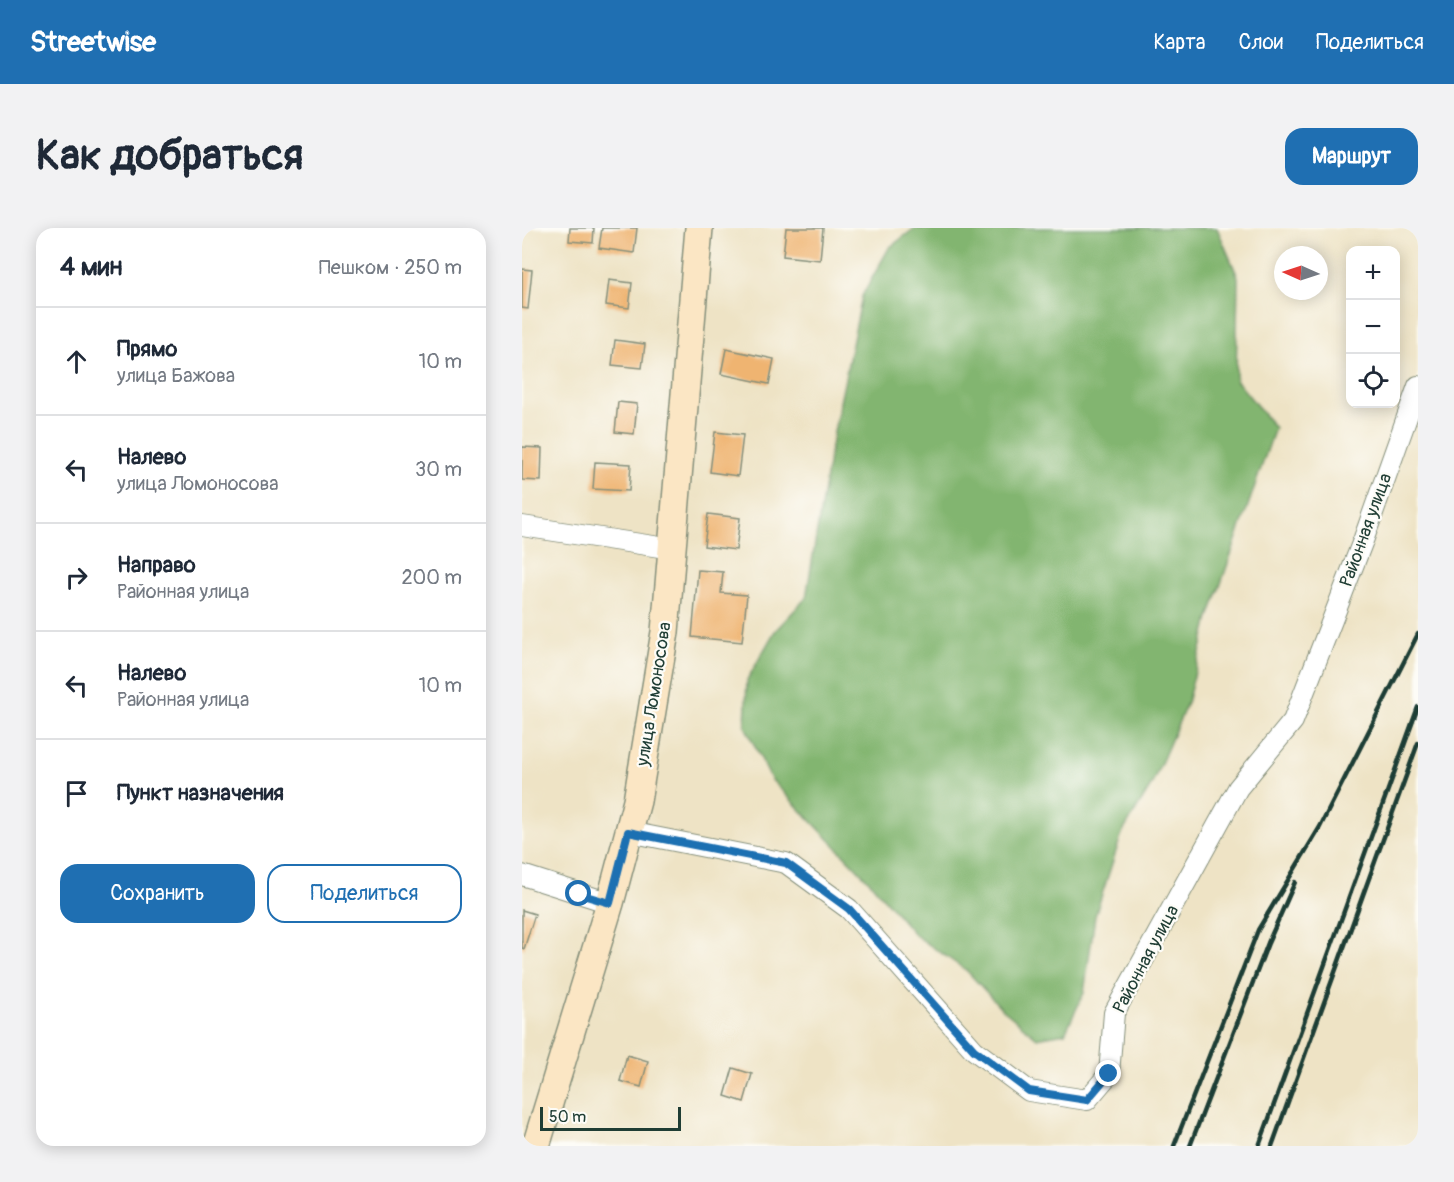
<!DOCTYPE html>
<html lang="ru">
<head>
<meta charset="utf-8">
<style>
	:root { --surface:#fff; --page:#f2f2f3; --text:#1f2937; --muted:#747a83; --line:#e0e1e3; --accent:#1f6fb2 }
	body { margin:0; font-family:Pangolin,sans-serif; background:var(--page); color:var(--text) }
	.controls { position:absolute; right:18px; top:18px; display:grid; overflow:hidden; border-radius:12px; box-shadow:0 3px 15px #0003 }
	.controls button { width:54px; height:54px; display:grid; place-items:center; padding:0; border:0; border-bottom:2px solid var(--line); background:var(--surface); color:var(--text); font:30px sans-serif }
	.compass { position:absolute; left:752px; top:18px; width:54px; height:54px; border-radius:50%; background:var(--surface); box-shadow:0 3px 15px #0003; rotate:273deg }
	.scale { position:absolute; left:18px; bottom:15px; width:141px; box-sizing:border-box; padding-left:6px; border:3px solid #1f3d34; border-top:0; font-size:16px; line-height:21px; white-space:nowrap; color:#1f3d34; -webkit-text-stroke:4px #fdfcf7; paint-order:stroke }
	.stop { position:absolute; width:18px; height:18px; margin:-14px; border:4px solid #1f6fb2; border-radius:50%; background:#fff }
	.stop.end { background:#1f6fb2; border-color:#fff; box-shadow:0 2px 6px #0008 }
	.list { margin:0; padding:0; list-style:none }
	h2 { display:flex; justify-content:space-between; align-items:center; height:78px; margin:0; padding:0 24px; font-size:26px }
	h2 small { font-size:20px; font-weight:400; color:var(--muted) }
	.list li { display:grid; grid-template-columns:39px 1fr auto; gap:18px; align-items:center; box-sizing:border-box; height:108px; padding:0 24px; border-top:2px solid var(--line) }
	.list b { display:block; font-size:22px; white-space:nowrap }
	.list p { margin:0; font-size:20px; white-space:nowrap; color:var(--muted) }
	.list em { font-size:20px; font-style:normal; color:var(--muted) }
	.actions { display:flex; gap:12px; padding:18px 24px }
	.actions a { flex:1; padding:14px 0; border:2px solid var(--accent); border-radius:18px; text-align:center; font-size:21px; color:var(--accent) }
	.actions .main { background:var(--accent); color:#fff }
	.icon { flex:none; width:33px; height:33px; fill:none; stroke:currentColor; stroke-width:2; stroke-linecap:round; stroke-linejoin:round }
	.map { position:relative; flex:none; width:896px; height:918px; overflow:hidden; border-radius:18px }
	header { display:flex; align-items:center; gap:36px; box-sizing:border-box; height:84px; padding:0 30px; background:var(--accent); color:#fff }
	header strong { font-size:28px }
	nav { display:flex; gap:33px; margin-inline-start:auto; font-size:21px }
	.intro { display:flex; align-items:center; justify-content:space-between; box-sizing:border-box; height:144px; padding:0 36px }
	h1 { margin:0; font-size:42px }
	.button { padding:15px 27px; border-radius:18px; background:var(--accent); color:#fff; font-size:21px; font-weight:700 }
	main { display:flex; gap:36px; padding:0 36px }
	aside { flex:1; background:var(--surface); border-radius:18px; box-shadow:0 3px 15px #0003 }
	.map>svg:first-child { display:block }
	.forest { fill:#82b56f; stroke:#507952; stroke-width:1.5 }
	.building { fill:#efb471 }
	.lines { fill:none; stroke-linecap:round; stroke-linejoin:round }
	.street-casing { stroke:#86907c; stroke-width:22 }
	.secondary-casing { stroke:#86907c; stroke-width:30 }
	.street { stroke:#fff; stroke-width:20 }
	.secondary { stroke:#fbe6c4; stroke-width:27 }
	.rail { stroke:#1f3d34; stroke-width:4.5 }
	.route { stroke:#1f6fb2; stroke-width:8 }
	.labels { text-anchor:middle; dominant-baseline:central; stroke-width:4.5; stroke-linejoin:round; paint-order:stroke }
	.street-label { font-size:18px; fill:#1f3d34; stroke:#fdfcf7 }
</style>
</head>
<body>
<header>
<strong>Streetwise</strong>
<nav><a>Карта</a><a>Слои</a><a>Поделиться</a></nav>
</header>
<div class="intro"><h1>Как добраться</h1><a class="button">Маршрут</a></div>
<main>
<aside>
<h2>4 мин<small>Пешком · 250 m</small></h2>
<ul class="list">
<li><svg class="icon" aria-label="ahead" viewBox="0 0 24 24"><path d="M12 20V5M6 11l6-6 6 6"/></svg><div><b>Прямо</b><p>улица Бажова</p></div><em>10 m</em></li>
<li><svg class="icon" aria-label="left" viewBox="0 0 24 24"><path d="M17 20v-9H6M10 6l-5 5 5 5"/></svg><div><b>Налево</b><p>улица Ломоносова</p></div><em>30 m</em></li>
<li><svg class="icon" aria-label="right" viewBox="0 0 24 24"><path d="M7 20v-9h11M14 6l5 5-5 5"/></svg><div><b>Направо</b><p>Районная улица</p></div><em>200 m</em></li>
<li><svg class="icon" aria-label="left" viewBox="0 0 24 24"><path d="M17 20v-9H6M10 6l-5 5 5 5"/></svg><div><b>Налево</b><p>Районная улица</p></div><em>10 m</em></li>
<li><svg class="icon" aria-label="arrive" viewBox="0 0 24 24"><path d="M6 21V4h12l-3 4 3 4H6"/></svg><div><b>Пункт назначения</b></div></li>
</ul>
<div class="actions"><a class="main">Сохранить</a><a>Поделиться</a></div>
</aside>
<div class="map">
<svg width="896" height="918" viewBox="0 0 896 918">
	<rect width="100%" height="100%" fill="#fdfcf7"/>
	<filter id="ink" filterUnits="userSpaceOnUse"><feTurbulence type="fractalNoise" baseFrequency=".0167" numOctaves="2"/><feDisplacementMap in="SourceGraphic" scale="12" xChannelSelector="R" yChannelSelector="G"/><feConvolveMatrix kernelMatrix="1 2 1 2 8 2 1 2 1" color-interpolation-filters="sRGB"/></filter>
	<filter id="wash" filterUnits="userSpaceOnUse"><feTurbulence type="fractalNoise" baseFrequency=".008" numOctaves="4" result="noise"/><feDisplacementMap in="SourceGraphic" scale="24" xChannelSelector="R" yChannelSelector="G"/><feGaussianBlur stdDeviation="1.35" result="paint"/><feColorMatrix in="noise" values="0 0 0 0 0 0 0 0 0 0 0 0 0 0 0 0 0 1.4 0 .05"/><feComposite in="paint" operator="in"/></filter>
	<g filter="url(#wash)">
		<rect width="100%" height="100%" fill="#eee3c5"/>
		<!-- forest -->
		<path class="forest" d="M393 0H695L716 49 714 152 753 200 687 390 665 475 630 556 600 605 573 688 562 765 543 805 515 810 480 781 445 743 393 707 347 653 249 551 223 498 225 452 253 403 284 370 309 218 340 68 367 20Z"/>
		<g id="blocks">
			<!-- building -->
			<path class="building" d="M48 0H72L71 15 47 13Z
				M80 0H115L112 25 77 20Z
				M264 0H301L298 32 261 28Z
				M0 41 10 42 6 81 0 80Z
				M87 52 110 55 107 80 84 77Z
				M93 112 123 116 120 140 90 137Z
				M204 121 252 131 247 156 199 146Z
				M96 174 115 176 112 206 93 204Z
				M193 204 221 207 216 248 188 244Z
				M0 219 20 220 19 253 0 252Z
				M73 234 109 236 107 263 71 261Z
				M186 286 218 290 214 322 182 318Z
				M176 342 201 344 199 365 225 367 220 414 170 409Z
				M0 682 13 686 2 721 0 720Z
				M105 827 126 833 119 859 98 853Z
				M211 840 230 846 222 874 203 868Z"/>
		</g>
	</g>
	<g filter="url(#ink)">
		<use href="#blocks" fill-opacity="0" stroke="#86907c" stroke-width="1.5"/>
		<g class="lines">
			<defs>
				<path id="street" d="M0 298 151 321
					M107 604 264 635 327 681 452 822 507 863 565 872 587 846 592 785 716 560 771 493 842 310 896 158
					M0 647 88 675"/>
				<path id="secondary" d="M14 918 88 675 115 573 143 404 177 0"/>
			</defs>
			<!-- street casing -->
			<use href="#street" class="street-casing"/>
			<!-- secondary casing -->
			<use href="#secondary" class="secondary-casing"/>
			<!-- street -->
			<use href="#street" class="street"/>
			<!-- secondary -->
			<use href="#secondary" class="secondary"/>
			<!-- rail -->
			<path class="rail" d="M652 918 736 702 798 599 896 406
				M668 918 746 715 773 654
				M737 918 896 479
				M750 918 896 515"/>
		</g>
	</g>
	<g class="lines" filter="url(#ink)">
		<!-- route -->
		<path class="route" d="M57 666 88 675 106 604 264 635 327 681 452 822 507 863 565 872 587 846"/>
	</g>
	<g class="labels">
		<!-- street labels -->
		<g class="street-label">
			<text transform="translate(844 302) rotate(-70)">Районная улица</text>
			<text transform="translate(132 466) rotate(-81)">улица Ломоносова</text>
			<text transform="translate(624 731) rotate(-62)">Районная улица</text>
		</g>
	</g>
</svg>
<div class="controls">
<button>+</button>
<button>−</button>
<button><svg class="icon" aria-label="locate" viewBox="0 0 24 24"><circle cx="12" cy="12" r="6"/><path d="M12 2v4M12 18v4M2 12h4M18 12h4"/></svg></button>
</div>
<svg class="compass" viewBox="-18 -18 36 36"><path d="M0-13l5 13h-10z" fill="#e53935"/><path d="M0 13l5-13h-10z" fill="#747a83"/></svg>
<div class="scale">50 m</div>
<div class="stop" style="left:57px;top:666px"></div>
<div class="stop end" style="left:587px;top:846px"></div>
</div>
</main>
</body>
</html>
